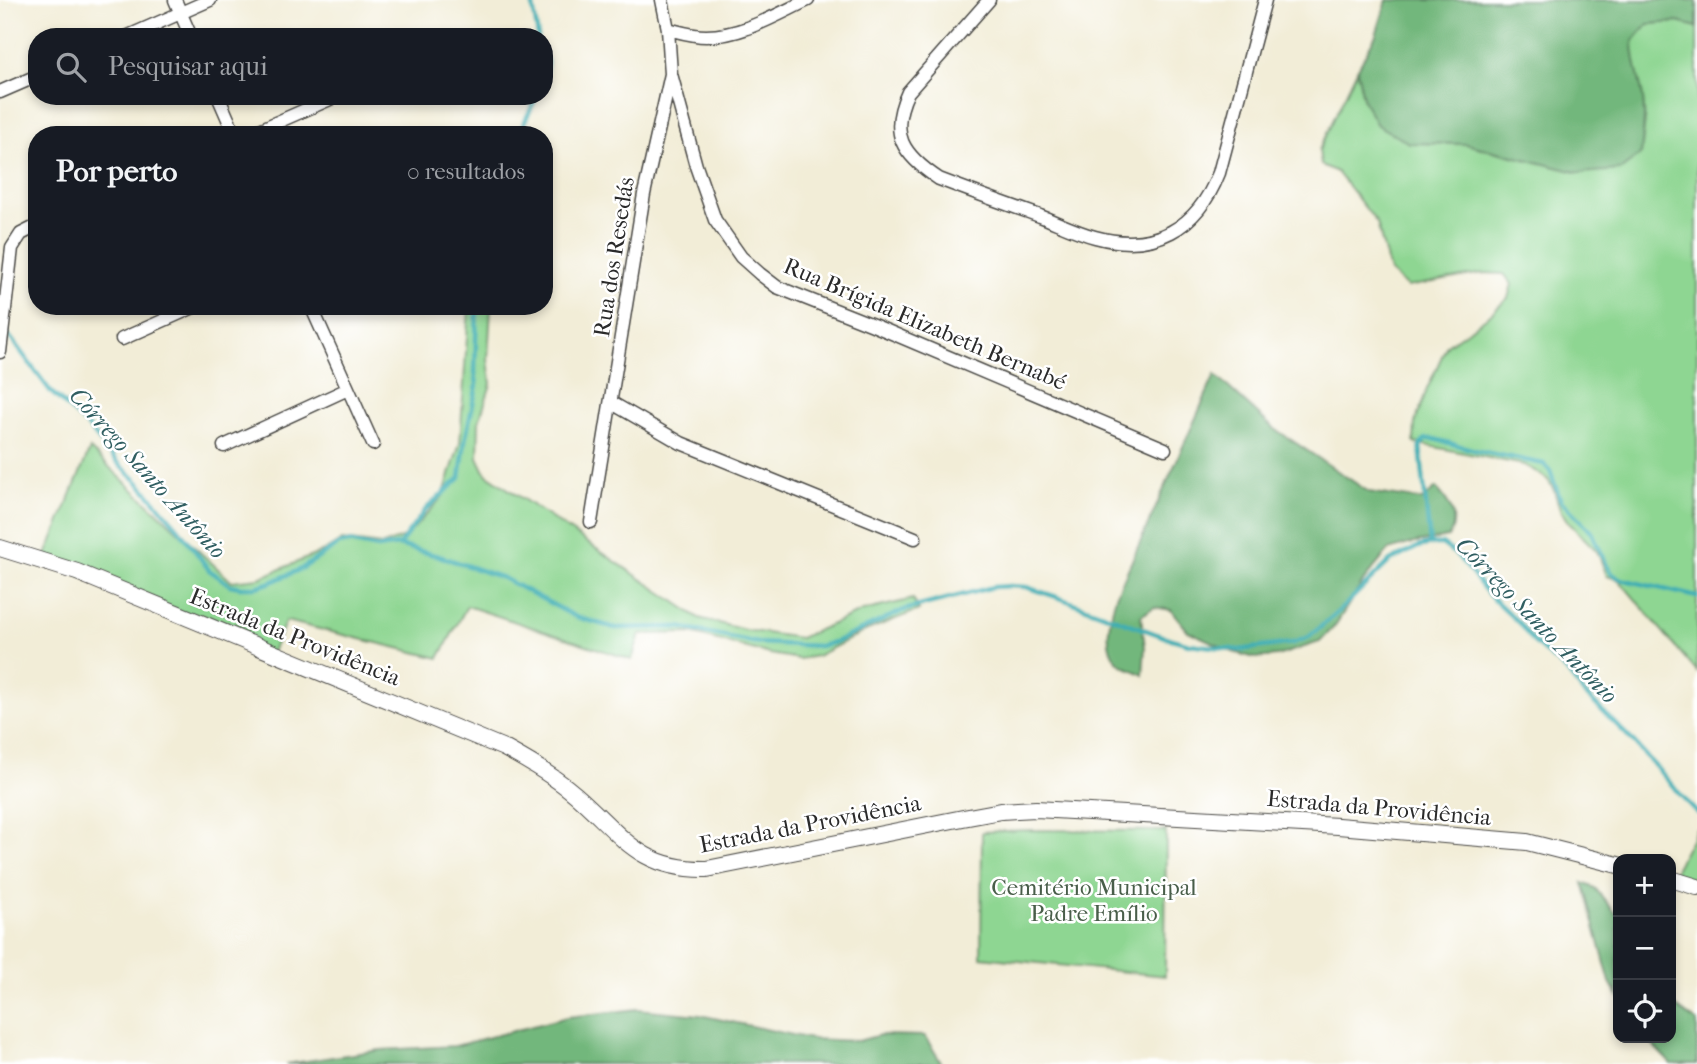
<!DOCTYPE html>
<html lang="pt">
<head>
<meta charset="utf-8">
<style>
	:root { --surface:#171b24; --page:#242831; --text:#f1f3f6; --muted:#9ea1a6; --line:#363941 }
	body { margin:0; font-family:"IM FELL French Canon",serif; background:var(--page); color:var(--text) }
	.controls { position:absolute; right:21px; bottom:21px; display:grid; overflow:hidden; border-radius:14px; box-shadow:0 4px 10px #0003 }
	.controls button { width:63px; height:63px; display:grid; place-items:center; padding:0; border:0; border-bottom:2px solid var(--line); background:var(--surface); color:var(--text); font:35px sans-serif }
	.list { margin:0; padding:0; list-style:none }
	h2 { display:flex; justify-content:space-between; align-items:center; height:91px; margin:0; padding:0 28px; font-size:30px }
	h2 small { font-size:23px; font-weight:400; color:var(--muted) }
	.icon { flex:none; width:38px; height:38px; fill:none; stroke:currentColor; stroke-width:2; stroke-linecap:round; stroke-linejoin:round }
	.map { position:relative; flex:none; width:1697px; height:1064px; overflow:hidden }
	.search { position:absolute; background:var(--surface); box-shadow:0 4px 10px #0003; left:28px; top:28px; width:525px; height:77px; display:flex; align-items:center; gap:18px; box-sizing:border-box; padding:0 24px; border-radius:28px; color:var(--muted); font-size:26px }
	.panel { position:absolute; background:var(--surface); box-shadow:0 4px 10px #0003; left:28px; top:126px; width:525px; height:189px; border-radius:28px }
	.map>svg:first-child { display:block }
	.green { fill:#8ed692; stroke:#5c805e; stroke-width:2 }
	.forest { fill:#72b77c; stroke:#4e7154; stroke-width:2 }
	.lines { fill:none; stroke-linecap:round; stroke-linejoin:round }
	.stream { stroke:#3badb4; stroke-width:4.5 }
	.minor-casing { stroke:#494845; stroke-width:15 }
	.tertiary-casing { stroke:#494845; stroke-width:18 }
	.minor { stroke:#fff; stroke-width:12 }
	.tertiary { stroke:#fff; stroke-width:16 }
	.labels { text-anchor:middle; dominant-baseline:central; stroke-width:5; stroke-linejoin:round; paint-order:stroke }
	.street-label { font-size:23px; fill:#2b2b2b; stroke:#fff }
	.park-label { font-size:23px; fill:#495e4a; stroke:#fff }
	.water-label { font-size:24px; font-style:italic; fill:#315f62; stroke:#fff }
</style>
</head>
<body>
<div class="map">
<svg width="1697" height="1064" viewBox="0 0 1697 1064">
	<rect width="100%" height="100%" fill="#fff"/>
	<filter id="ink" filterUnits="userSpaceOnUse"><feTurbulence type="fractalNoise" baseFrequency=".0143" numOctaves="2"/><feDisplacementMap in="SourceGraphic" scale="14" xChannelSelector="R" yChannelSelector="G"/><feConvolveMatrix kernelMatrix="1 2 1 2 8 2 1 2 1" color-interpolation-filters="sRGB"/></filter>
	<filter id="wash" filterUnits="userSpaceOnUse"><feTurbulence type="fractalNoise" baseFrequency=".00686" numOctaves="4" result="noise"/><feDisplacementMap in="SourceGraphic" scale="28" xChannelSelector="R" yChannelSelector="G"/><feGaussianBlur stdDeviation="1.57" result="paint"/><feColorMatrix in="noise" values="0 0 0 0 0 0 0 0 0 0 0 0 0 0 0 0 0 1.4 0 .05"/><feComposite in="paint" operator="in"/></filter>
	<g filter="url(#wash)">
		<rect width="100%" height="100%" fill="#f2edd7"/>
		<!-- green -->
		<path class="green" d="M1678 22 1697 27V672L1619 580 1607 576 1597 551 1569 523 1560 510 1554 490 1548 480 1535 471 1524 465 1414 443 1415 423 1427 389 1447 345 1486 318 1508 298 1512 284 1504 274 1483 273 1407 287 1390 272 1377 223 1337 172 1321 165 1319 150 1357 70 1364 102 1409 143 1466 144 1580 173 1641 154 1645 120 1642 92 1634 67 1632 41 1648 24Z
			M469 306H491L488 359 491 384 479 421 478 457 486 474 699 618 745 630 800 638 863 611 913 599 919 610 865 631 817 656 799 659 770 654 691 633 640 634 632 660 467 606 439 658 286 621 271 654 44 560 90 449 231 581 259 578 324 551 342 540 382 545 407 536 443 496 460 443Z
			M1697 828V881L1673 873Z
			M1028 830 1166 831 1165 976 981 957 982 832Z"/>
		<!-- forest -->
		<path class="forest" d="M1387 0H1697V27L1678 22 1648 24 1633 41C1633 59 1638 74 1642 91 1646 112 1643 133 1641 154L1620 170 1580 173 1466 144 1409 143 1377 125 1364 102 1357 70 1376 35Z
			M1215 375 1272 427 1369 492 1422 500 1436 488C1450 502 1460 519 1448 537L1409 544 1389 550 1364 580 1335 626 1320 642 1277 656 1255 658 1233 652 1188 631 1171 610 1154 607 1141 616 1145 647 1143 675C1135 670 1124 668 1118 662 1101 645 1111 616 1116 596Z
			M1583 883 1595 888 1618 916V996L1610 982Z
			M1671 1003 1697 1022V1064H1671L1646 1038H1671Z
			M638 1009 700 1015 811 1039 858 1041 880 1035 925 1036 942 1064H286L380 1050 455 1046 567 1017Z"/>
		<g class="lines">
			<!-- stream -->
			<path class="stream" d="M532 0 538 37
				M544 56 547 62 544 79
				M518 135 537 96
				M4 329 51 392 85 423 120 465 140 484 179 529 209 570 230 585 240 587H256L269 583 301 569 339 544 349 542 378 548 398 545 442 557 503 578 576 617 615 628 679 627 758 643 820 646 835 642 904 610 993 587 1010 586 1026 587 1057 597 1162 636 1189 644 1239 650 1293 643 1309 637 1339 611 1390 561 1418 547 1430 544H1442L1458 556 1490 596 1519 623 1533 641 1566 670 1583 692 1627 735 1697 813
				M1430 544 1420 446 1426 439H1434L1479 451 1544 464 1550 471 1561 501 1592 532 1607 566 1612 574 1621 579 1697 597
				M399 545 426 509 460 478 465 441 477 385 475 372 477 306"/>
		</g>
	</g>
	<g filter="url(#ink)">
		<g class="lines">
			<defs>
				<path id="minor" d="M175 0 191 37
					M989 0 908 92C888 134 903 155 939 179 973 192 1006 204 1040 216 1058 223 1076 232 1095 237 1154 253 1197 229 1219 173L1265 0
					M668 29C680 32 693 36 706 36 742 36 776 15 808 0
					M126 37 210 0
					M671 74 696 166 715 220 741 257 760 274 777 287 873 325 1165 449
					M0 92 37 76
					M218 96 235 135
					M248 135 337 96
					M311 306 373 444
					M122 339 196 306
					M0 352 12 248 21 234 37 226
					M612 403 681 443 915 538
					M224 446 348 389
					M591 522 644 194 671 74 668 29 662 0"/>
				<path id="tertiary" d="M0 548 77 572 504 748C530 762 554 776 576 795 622 835 639 870 707 869L963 818 1001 811 1036 809 1338 826 1527 842 1618 865
					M1671 879 1697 887"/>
			</defs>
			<!-- minor casing -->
			<use href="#minor" class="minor-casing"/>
			<!-- tertiary casing -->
			<use href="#tertiary" class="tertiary-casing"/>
			<!-- minor -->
			<use href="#minor" class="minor"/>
			<!-- tertiary -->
			<use href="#tertiary" class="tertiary"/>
		</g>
	</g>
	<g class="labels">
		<!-- street labels -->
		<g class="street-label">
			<text transform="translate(614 257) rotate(-81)">Rua dos Resedás</text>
			<text transform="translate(925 324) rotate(23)">Rua Brígida Elizabeth Bernabé</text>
			<text transform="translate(295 637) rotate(22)">Estrada da Providência</text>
			<text transform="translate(1379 808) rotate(5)">Estrada da Providência</text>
			<text transform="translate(810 824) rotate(-11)">Estrada da Providência</text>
		</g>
		<!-- park labels -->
		<g class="park-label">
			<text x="1094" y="887">Cemitério Municipal<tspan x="1094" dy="26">Padre Emílio</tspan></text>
		</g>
		<!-- water labels -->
		<g class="water-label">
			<text transform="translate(148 473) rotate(48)">Córrego Santo Antônio</text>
			<text transform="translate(1537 620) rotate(46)">Córrego Santo Antônio</text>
		</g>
	</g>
</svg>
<div class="controls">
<button>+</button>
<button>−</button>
<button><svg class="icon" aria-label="locate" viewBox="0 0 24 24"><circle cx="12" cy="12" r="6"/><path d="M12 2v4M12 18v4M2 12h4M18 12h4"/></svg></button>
</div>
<div class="search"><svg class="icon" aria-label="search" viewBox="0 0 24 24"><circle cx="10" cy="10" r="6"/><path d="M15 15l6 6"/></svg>Pesquisar aqui</div>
<section class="panel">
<h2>Por perto<small>0 resultados</small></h2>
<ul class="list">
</ul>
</section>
</div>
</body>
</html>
